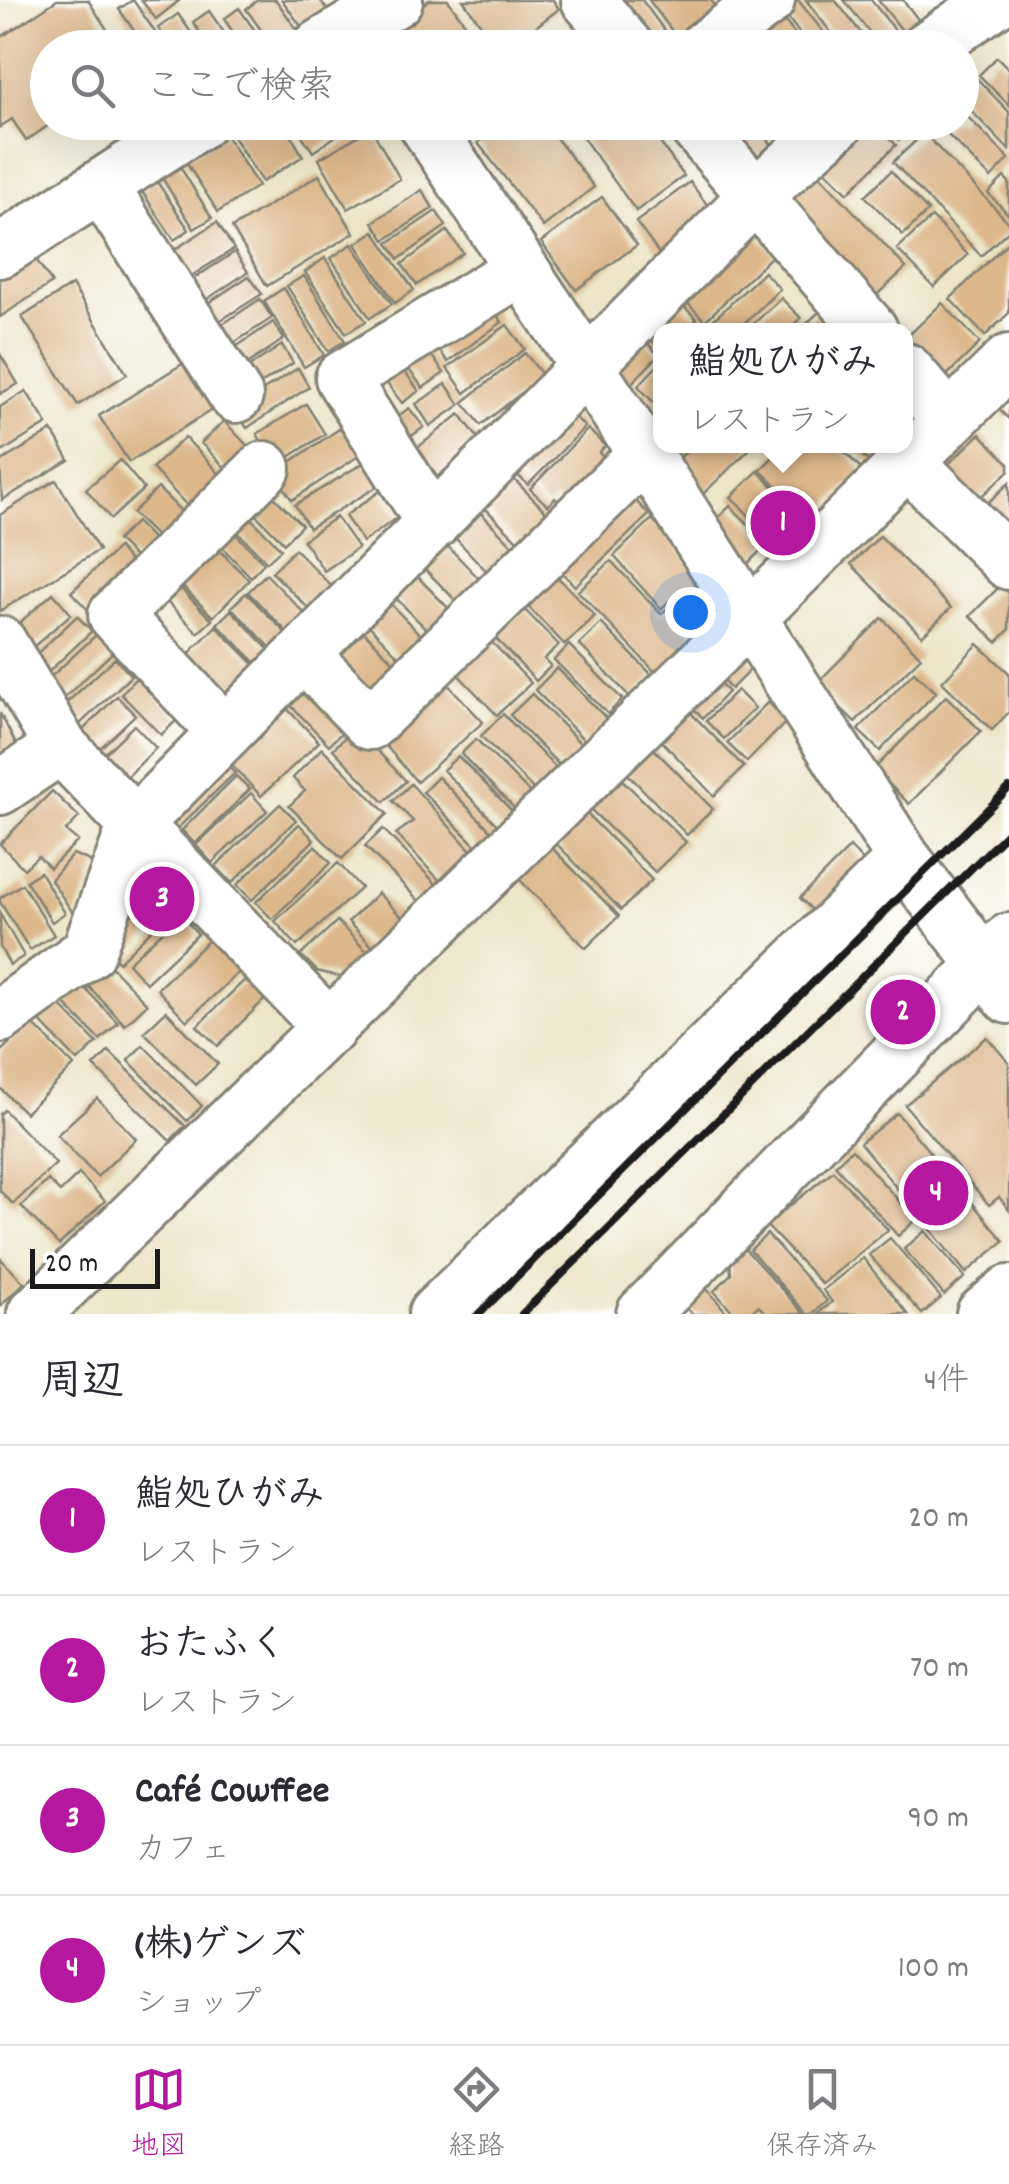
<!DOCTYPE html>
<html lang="ja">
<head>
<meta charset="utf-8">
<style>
	:root { --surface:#fff; --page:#f7f7f7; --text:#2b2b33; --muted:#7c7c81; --line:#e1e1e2; --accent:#b5179e }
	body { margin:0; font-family:Dekko,"Klee One",sans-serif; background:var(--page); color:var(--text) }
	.scale { position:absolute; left:30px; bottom:25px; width:130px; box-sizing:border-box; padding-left:10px; border:5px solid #1c1c1c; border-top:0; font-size:28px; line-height:35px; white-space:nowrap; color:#1c1c1c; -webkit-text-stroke:8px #fff; paint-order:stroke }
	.you { position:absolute; left:690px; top:612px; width:35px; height:35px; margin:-25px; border:8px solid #fff; border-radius:50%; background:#1a73e8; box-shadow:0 0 0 15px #1a73e833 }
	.badge { display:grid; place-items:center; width:65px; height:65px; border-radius:50%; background:var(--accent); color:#fff; font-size:32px; font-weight:700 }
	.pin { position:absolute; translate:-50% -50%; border:5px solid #fff; box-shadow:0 2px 10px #0006 }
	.popup { position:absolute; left:653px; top:323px; width:260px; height:130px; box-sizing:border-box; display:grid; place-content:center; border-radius:20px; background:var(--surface); filter:drop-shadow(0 2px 8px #0005); font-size:32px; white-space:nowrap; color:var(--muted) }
	.popup b { font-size:38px; color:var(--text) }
	.popup::after { content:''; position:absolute; left:50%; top:100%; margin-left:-20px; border:20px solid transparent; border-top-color:var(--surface) }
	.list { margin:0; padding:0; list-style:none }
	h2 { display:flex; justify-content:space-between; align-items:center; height:130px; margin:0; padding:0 40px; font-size:42px }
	h2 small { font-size:32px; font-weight:400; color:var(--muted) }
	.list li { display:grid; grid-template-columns:65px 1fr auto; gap:30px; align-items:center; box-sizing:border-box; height:150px; padding:0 40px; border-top:2px solid var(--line) }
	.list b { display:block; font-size:38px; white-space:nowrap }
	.list p { margin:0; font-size:32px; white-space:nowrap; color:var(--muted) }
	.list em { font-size:32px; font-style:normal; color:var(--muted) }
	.icon { flex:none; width:55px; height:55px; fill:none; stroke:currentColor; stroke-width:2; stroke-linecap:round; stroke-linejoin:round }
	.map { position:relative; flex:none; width:1009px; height:1314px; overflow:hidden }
	.search { position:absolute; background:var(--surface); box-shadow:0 10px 40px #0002; left:30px; right:30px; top:30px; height:110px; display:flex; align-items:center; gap:25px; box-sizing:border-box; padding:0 35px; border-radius:55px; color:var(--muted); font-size:38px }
	.sheet { height:730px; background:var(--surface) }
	nav { display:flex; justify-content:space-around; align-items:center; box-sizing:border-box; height:140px; border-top:2px solid var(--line); background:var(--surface); font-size:28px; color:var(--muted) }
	nav a { display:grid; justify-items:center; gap:5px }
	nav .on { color:var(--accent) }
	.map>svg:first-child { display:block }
	.building { fill:#ddb88c }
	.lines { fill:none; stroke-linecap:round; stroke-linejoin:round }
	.minor-casing { stroke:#848274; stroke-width:58 }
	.minor { stroke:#fff; stroke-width:52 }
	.rail { stroke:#1c1c1c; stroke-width:8 }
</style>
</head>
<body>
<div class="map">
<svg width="1009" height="1314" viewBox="0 0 1009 1314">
	<rect width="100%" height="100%" fill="#fff"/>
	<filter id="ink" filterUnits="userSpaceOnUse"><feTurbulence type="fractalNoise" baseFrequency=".01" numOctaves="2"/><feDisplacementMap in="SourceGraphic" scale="20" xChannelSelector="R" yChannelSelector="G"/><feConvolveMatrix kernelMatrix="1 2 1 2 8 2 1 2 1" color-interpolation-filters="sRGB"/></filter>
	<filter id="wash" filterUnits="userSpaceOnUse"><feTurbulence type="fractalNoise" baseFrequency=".0048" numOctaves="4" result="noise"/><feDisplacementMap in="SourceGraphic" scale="40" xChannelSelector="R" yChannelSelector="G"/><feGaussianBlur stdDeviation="2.25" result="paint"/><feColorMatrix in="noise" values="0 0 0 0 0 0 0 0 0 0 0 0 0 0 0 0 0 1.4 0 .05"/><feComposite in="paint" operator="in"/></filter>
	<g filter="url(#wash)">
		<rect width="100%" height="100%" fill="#ece7cb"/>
		<g id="blocks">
			<!-- building -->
			<path class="building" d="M57 0H88L119 48H48V122H53L26 141 12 119 0 127V38Z
				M133 0 166 48H146L119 9Z
				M141 0H180L156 19Z
				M258 0H276L298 31 274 48 246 9Z
				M282 0H320L328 11 303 29Z
				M429 0H448L483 48H388L380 36Z
				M463 0H553L559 9 508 48H498Z
				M609 0H642L675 45 643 48Z
				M649 0H711L724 18 684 47Z
				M793 0H798L836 48H811L781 9Z
				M806 0H835L873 48H843Z
				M844 0H871L901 38 889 48H882Z
				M878 0H903L920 22 905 34Z
				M239 8 267 48H244L224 19Z
				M775 9 806 48H776L757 23Z
				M209 11 235 48H210L193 22Z
				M178 14 202 48H172L158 28Z
				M750 24 768 48H721Z
				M997 57 1009 69V105L979 75Z
				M962 63 1009 112V150L962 101Z
				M962 111 1009 159 991 178 943 130 951 122H962Z
				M251 122H283L303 156 262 182 232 135Z
				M293 122H327L336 136 313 152Z
				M335 122H362L343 135Z
				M436 122H481L451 144Z
				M504 122H544L594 187 543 227 478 143Z
				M575 122H645L684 176 636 211 573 124Z
				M736 122H753L774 147 751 168 723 134Z
				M762 122H801L778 141Z
				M863 122H874L896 145 848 193 820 165Z
				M881 122H916L899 140Z
				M371 128 400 179 348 209 319 159Z
				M924 133 1009 223V230L981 256 893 162Z
				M225 134 258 186 218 212 184 159Z
				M177 162 212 218 194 229 159 173Z
				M891 171 928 211 903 235 865 196Z
				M817 172 906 268 868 303 779 208Z
				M319 175 354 233 267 286 232 228Z
				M1004 177 1009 182V215L988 193Z
				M156 180 189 230 174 240 141 190Z
				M690 182 714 214 660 255 636 222Z
				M422 190 433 208 385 240 373 222Z
				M602 197 637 245 576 290 541 242Z
				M436 211 446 226 399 259 388 243Z
				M932 217 968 255 934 287 897 249Z
				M217 222 234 249 188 278 171 252Z
				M748 227 774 254 705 321 679 294Z
				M374 231 414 290 395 303 356 244Z
				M447 231 463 253 417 285 402 264Z
				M1009 241V313L985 336 950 299Z
				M352 244 392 304 370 318 331 258Z
				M31 252 52 283 0 317V272Z
				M235 252 248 272 192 309 179 288Z
				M325 258 366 321 346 333 305 272Z
				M764 272 780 289 737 330H717L710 323Z
				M249 276 262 294 204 331 193 313Z
				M304 276 345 341 328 351 287 286Z
				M72 285 127 374 78 405 22 317Z
				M284 288 324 355 304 367 264 301Z
				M484 297 502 322 448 362 430 338Z
				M781 298 801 318 788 330H747Z
				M260 299 272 318 220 352 208 334Z
				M676 299 697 319 685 330H660V349L643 331Z
				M942 303 980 343 936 386 906 355V338Z
				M820 311 840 330H800Z
				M273 322 284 339 233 374 221 357Z
				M507 325 525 349 465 393 447 368Z
				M639 335 659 355 624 391 603 371Z
				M419 338 444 373 423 388 397 354Z
				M282 345 293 363 247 393 235 376Z
				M525 353 543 376 481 425 463 402Z
				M0 354 18 384 0 394Z
				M393 356 419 391 402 403 376 369Z
				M192 358 221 404 129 462 99 416Z
				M660 363V405L658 407 638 386Z
				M298 368 309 387 247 428 234 409Z
				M446 384 460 405 430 426 416 404Z
				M1009 387V419L994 405Z
				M26 391 47 424 0 453V407Z
				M306 404 325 434 276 465 257 434Z
				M562 404 585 427 528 485 504 462Z
				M409 408 424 427 395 448 381 429Z
				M460 414 481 442 428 484 407 456Z
				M224 421 257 456 235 478 201 443Z
				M345 425 363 453 292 500 274 473Z
				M588 429 605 446 599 453 610 463 566 509 555 498 548 506 530 489Z
				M52 431 69 460 2 500 0 462Z
				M980 434 1009 464V471L973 504 941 471Z
				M185 437 227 482 194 513 152 468Z
				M692 446H753L699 498 670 467Z
				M784 446H838L863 470 811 520 760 470Z
				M853 446H893L872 465Z
				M120 460 144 489 111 519 86 489Z
				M365 462 380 485 309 528 295 505Z
				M500 465 556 522 527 550 471 494Z
				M758 471 810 524 783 550 731 497Z
				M56 480 99 550 0 611V515Z
				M1009 483V542L979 511Z
				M261 484 302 525 284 543 243 502Z
				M158 488 188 518 163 543 132 513Z
				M624 488 649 515 575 586 550 560Z
				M380 491 398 517 363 542 345 516Z
				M470 502 522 555 496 581 444 526Z
				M730 506 768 543 742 570 704 532Z
				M240 507 281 549 267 562 227 521Z
				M336 517 358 548 324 571 303 540Z
				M652 519 718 596 720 614 701 632 669 601 661 609 614 556Z
				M136 522 161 547 142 565 117 540Z
				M224 522 264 563 251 577 211 536Z
				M437 535 488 588 465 610 413 557Z
				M880 536 951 608 922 636 851 564Z
				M209 540 249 580 213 617 172 576Z
				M118 548 136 569 90 612 71 592Z
				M295 549 333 588 310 610 272 572Z
				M611 561 661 614 669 607 695 636 658 675 578 591Z
				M545 564 595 616 565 645 515 593Z
				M407 566 459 619 437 640 385 587Z
				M266 574 306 615 288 633 248 592Z
				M171 579 212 620 198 633 157 592Z
				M1001 585 1009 593V630L997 642 970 616Z
				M379 592 431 646 409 667 358 614Z
				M53 593 71 614 24 655 7 634Z
				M246 593 287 634 272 649 231 607Z
				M518 603 559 645 544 659 551 666 536 681 486 628Z
				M231 610 271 652 257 664 217 624Z
				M77 616 92 631 44 676 30 660Z
				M882 618 921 657 855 722 816 684Z
				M352 620 404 672 365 696 320 651Z
				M601 623 653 676 631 698 579 644Z
				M216 626 257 667 220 704 180 663Z
				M482 632 531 683 497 715 448 664Z
				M96 635 113 652 59 703 42 685Z
				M978 644 1009 673V712L992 730 942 682Z
				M569 645 622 699 608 714 554 660Z
				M739 648 755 665 731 689 714 672Z
				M115 658 131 676 79 725 62 707Z
				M304 665 356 719 329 745 277 691Z
				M557 668 609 721 587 743 535 690Z
				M914 672 936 692 880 751 858 730Z
				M709 673 728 692 703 718 684 699Z
				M138 676 179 718 161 735 121 694Z
				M442 678 483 722 417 782 380 739Z
				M737 690 755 708 724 739 706 721Z
				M532 694 584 747 562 768 510 715Z
				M274 695 319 742 261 796 222 755Z
				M117 696 135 715 95 753 78 735Z
				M946 696 981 731 909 804 874 769Z
				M768 702 787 721 747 762 727 743Z
				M686 708 744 767 714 796 657 736Z
				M0 713 20 752 0 763Z
				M503 714 560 772 538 794 481 736Z
				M134 725 156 748 122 782 99 759Z
				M355 727 406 781 384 802 333 749Z
				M476 739 536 799 520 814 461 754Z
				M648 743 713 809 687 835 622 768Z
				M322 748 387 814 342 859 289 806 305 791 293 778Z
				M458 756 518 817 503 831 443 770Z
				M219 757 235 773 177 829 162 812Z
				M616 774 686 842 655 872 586 805Z
				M236 776 250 789 195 844 182 830Z
				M438 777 498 838 483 853 423 792Z
				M411 784 477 857 446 887 396 834 413 821 393 801Z
				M52 791 79 817 66 831 78 841 50 868 38 856 24 869 0 844Z
				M251 793 267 811 212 863 196 845Z
				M280 804 296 820 232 883 216 866Z
				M585 812 652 880 621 910 554 841Z
				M299 824 314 840 252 900 237 885Z
				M383 829 439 887 422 904 365 846Z
				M315 846 331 863 272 919 256 902Z
				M551 847 619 916 586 948 519 879Z
				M850 847 869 867 820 918 800 898Z
				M73 854 97 864 75 916 51 880Z
				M338 863 361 888 297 946 275 921Z
				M131 865 153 887 112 928Z
				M40 872 65 913 52 922 26 881Z
				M22 884 54 935 30 950 0 902V898Z
				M157 891 174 908 119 962 102 943Z
				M378 893 403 918 373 947 348 922Z
				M0 914 24 956 10 965 0 947Z
				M180 915 198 934 146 983 128 963Z
				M337 921 367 952 341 977 317 971 301 955Z
				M211 938 241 970 187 1021 157 989Z
				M100 955 147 1004 125 1025 79 976Z
				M250 975 270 994 218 1046 197 1026Z
				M76 979 118 1023 100 1040 58 997Z
				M54 999 97 1043 78 1061 36 1017Z
				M166 1011 218 1064 196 1085 144 1032Z
				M31 1022 74 1066 25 1113 0 1088V1052Z
				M987 1037 1009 1063V1210L999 1197 989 1205 905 1105Z
				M143 1045 202 1106 187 1121 128 1060Z
				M109 1051 185 1126 170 1141 94 1066Z
				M97 1098 136 1139 97 1177 57 1135Z
				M4 1110 56 1164 13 1204 0 1191V1114Z
				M897 1113 1004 1241 966 1273 860 1143Z
				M852 1149 916 1220 898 1236 835 1165Z
				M833 1171 888 1230 822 1284 766 1225Z
				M79 1174 105 1201 59 1245 21 1206 48 1180 60 1192Z
				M925 1231 965 1277 944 1295 904 1249Z
				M767 1234 827 1301 812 1314H807L750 1250Z
				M890 1238 941 1298 922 1314 869 1255Z
				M745 1249 804 1314H767L758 1306 749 1314H735L714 1291 731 1274 730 1262Z
				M0 1258 24 1283 0 1306Z
				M863 1258 908 1314H817L832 1302 823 1290Z
				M705 1287 728 1314H692L685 1306Z"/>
		</g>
	</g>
	<g filter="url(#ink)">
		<use href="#blocks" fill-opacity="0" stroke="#848274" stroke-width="2.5"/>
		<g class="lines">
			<defs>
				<path id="minor" d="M588 0 628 48
					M318 48 396 0
					M704 48 768 0
					M927 48 997 0
					M424 122 645 454 904 859 1009 997
					M692 122 871 330
					M101 186 236 396
					M0 251 200 122
					M906 370 949 420
					M907 461 1009 563
					M433 523 342 378 521 269
					M0 643 61 747 330 1028
					M303 654 370 723 645 454
					M225 733 115 615 264 468
					M0 788 61 747
					M0 1016 88 952 135 824 755 196 838 122
					M34 1314 749 618 1009 361
					M435 1314 904 859
					M643 1314 1009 940
					M983 1314 1009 1292"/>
			</defs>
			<!-- minor casing -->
			<use href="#minor" class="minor-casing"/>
			<!-- minor -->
			<use href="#minor" class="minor"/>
			<!-- rail -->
			<path class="rail" d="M479 1314 1009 788
				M522 1314 1009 831"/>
		</g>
	</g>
</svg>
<div class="scale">20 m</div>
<div class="you"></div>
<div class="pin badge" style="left:783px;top:523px">1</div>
<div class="popup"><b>鮨処ひがみ</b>レストラン</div>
<div class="pin badge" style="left:903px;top:1012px">2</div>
<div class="pin badge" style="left:162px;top:899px">3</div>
<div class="pin badge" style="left:936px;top:1193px">4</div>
<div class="search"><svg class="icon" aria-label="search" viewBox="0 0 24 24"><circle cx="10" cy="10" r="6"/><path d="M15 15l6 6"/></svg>ここで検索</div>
</div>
<section class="sheet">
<h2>周辺<small>4件</small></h2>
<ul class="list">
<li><span class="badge">1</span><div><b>鮨処ひがみ</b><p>レストラン</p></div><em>20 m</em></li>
<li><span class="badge">2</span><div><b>おたふく</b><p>レストラン</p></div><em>70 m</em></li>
<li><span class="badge">3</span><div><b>Café Cowffee</b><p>カフェ</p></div><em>90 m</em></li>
<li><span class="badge">4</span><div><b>(株)ゲンズ</b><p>ショップ</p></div><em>100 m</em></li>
</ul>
</section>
<nav>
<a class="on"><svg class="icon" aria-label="map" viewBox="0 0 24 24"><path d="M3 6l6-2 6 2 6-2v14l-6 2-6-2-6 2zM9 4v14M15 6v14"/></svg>地図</a>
<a><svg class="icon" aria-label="directions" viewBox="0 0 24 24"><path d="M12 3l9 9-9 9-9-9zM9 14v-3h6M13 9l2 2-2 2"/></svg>経路</a>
<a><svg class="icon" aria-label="saved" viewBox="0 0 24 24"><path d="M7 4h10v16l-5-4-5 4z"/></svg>保存済み</a>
</nav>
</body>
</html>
